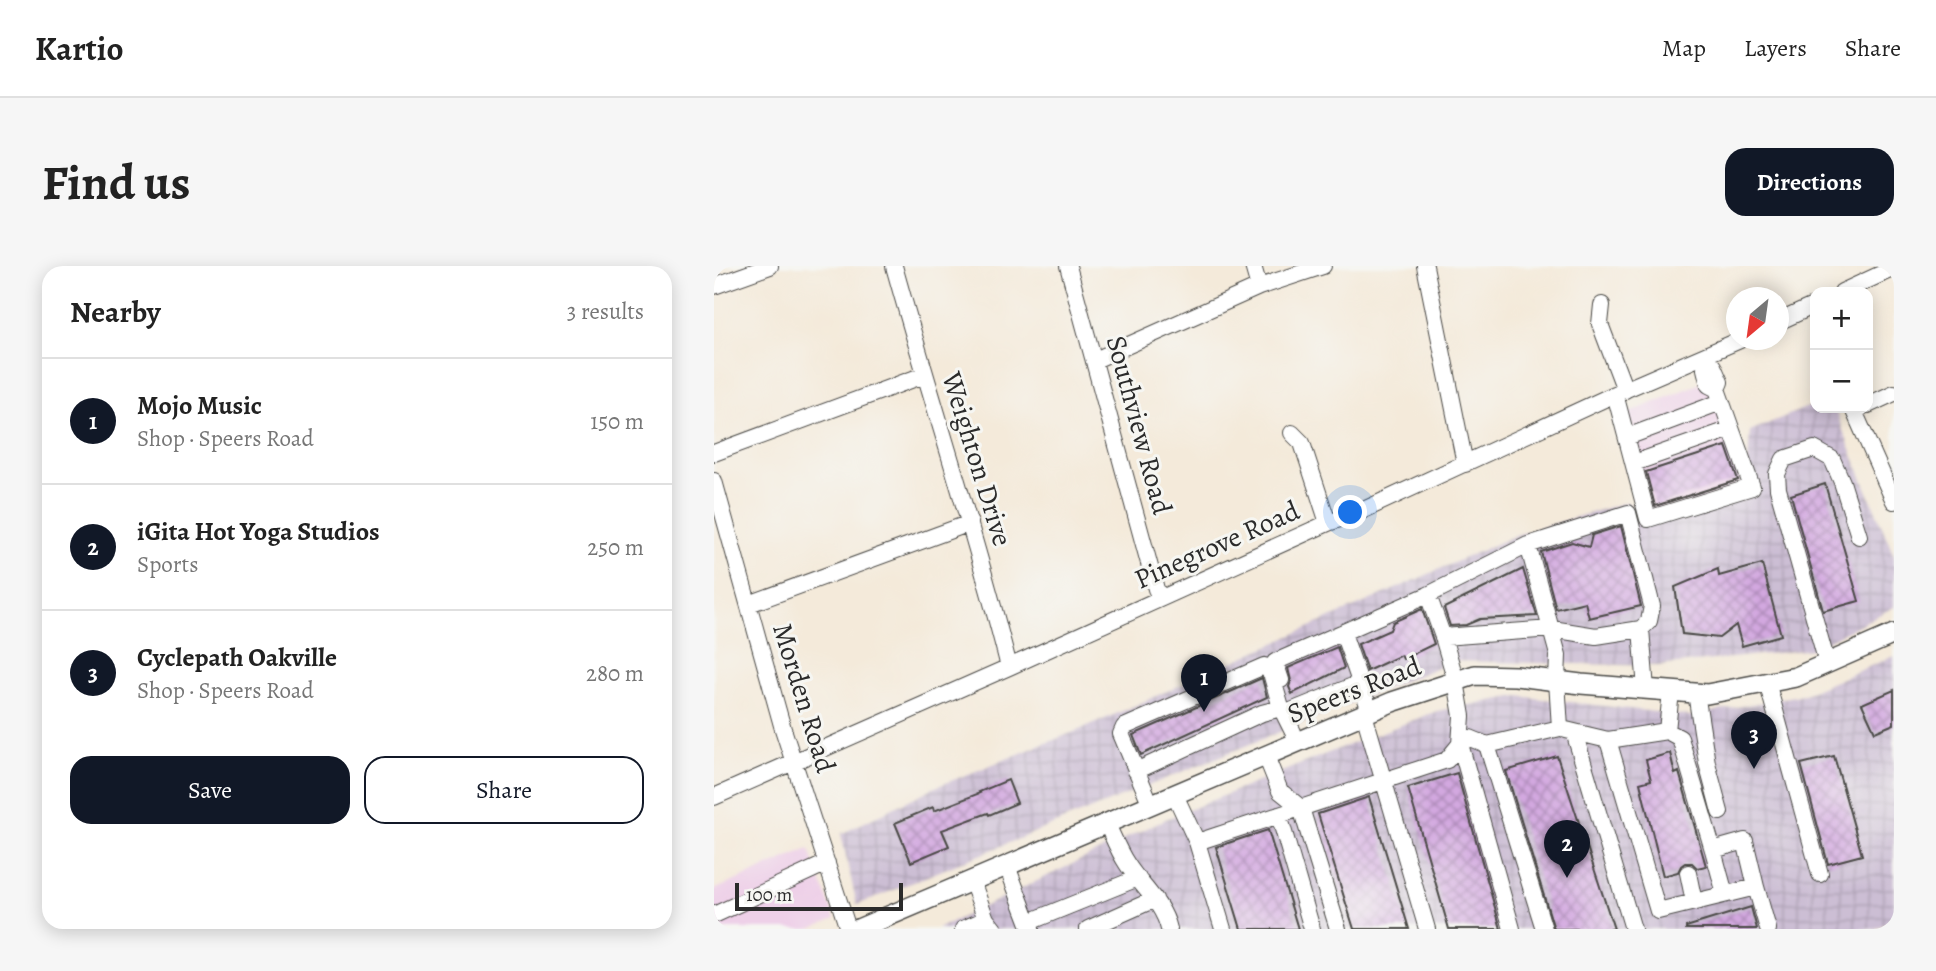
<!DOCTYPE html>
<html lang="en">
<head>
<meta charset="utf-8">
<style>
	:root { --surface:#fff; --page:#f6f6f6; --text:#222; --muted:#767676; --line:#e0e0e0; --accent:#111827 }
	body { margin:0; font-family:Alegreya,serif; background:var(--page); color:var(--text) }
	.controls { position:absolute; right:21px; top:21px; display:grid; overflow:hidden; border-radius:14px; box-shadow:0 4px 18px #0003 }
	.controls button { width:63px; height:63px; display:grid; place-items:center; padding:0; border:0; border-bottom:2px solid var(--line); background:var(--surface); color:var(--text); font:35px sans-serif }
	.compass { position:absolute; left:1012px; top:21px; width:63px; height:63px; border-radius:50%; background:var(--surface); box-shadow:0 4px 18px #0003; rotate:209deg }
	.scale { position:absolute; left:21px; bottom:18px; width:168px; box-sizing:border-box; padding-left:7px; border:4px solid #2b2b2b; border-top:0; font-size:19px; line-height:24px; white-space:nowrap; color:#2b2b2b; -webkit-text-stroke:5px #f6f6f2; paint-order:stroke }
	.you { position:absolute; left:637px; top:247px; width:24px; height:24px; margin:-18px; border:5px solid #fff; border-radius:50%; background:#1a73e8; box-shadow:0 0 0 10px #1a73e833 }
	.badge { display:grid; place-items:center; width:46px; height:46px; border-radius:50%; background:var(--accent); color:#fff; font-size:23px; font-weight:700 }
	.pin { position:absolute; translate:-50% -58px; filter:drop-shadow(0 2px 4px #0008) }
	.pin::after { content:''; position:absolute; top:37px; width:24px; height:21px; background:inherit; clip-path:polygon(0 0,100% 0,50% 100%) }
	.list { margin:0; padding:0; list-style:none }
	h2 { display:flex; justify-content:space-between; align-items:center; height:91px; margin:0; padding:0 28px; font-size:30px }
	h2 small { font-size:23px; font-weight:400; color:var(--muted) }
	.list li { display:grid; grid-template-columns:46px 1fr auto; gap:21px; align-items:center; box-sizing:border-box; height:126px; padding:0 28px; border-top:2px solid var(--line) }
	.list b { display:block; font-size:26px; white-space:nowrap }
	.list p { margin:0; font-size:23px; white-space:nowrap; color:var(--muted) }
	.list em { font-size:23px; font-style:normal; color:var(--muted) }
	.actions { display:flex; gap:14px; padding:21px 28px }
	.actions a { flex:1; padding:16px 0; border:2px solid var(--accent); border-radius:21px; text-align:center; font-size:24px; color:var(--accent) }
	.actions .main { background:var(--accent); color:#fff }
	.map { position:relative; flex:none; width:1180px; height:663px; overflow:hidden; border-radius:21px }
	header { display:flex; align-items:center; gap:42px; box-sizing:border-box; height:98px; padding:0 35px; background:var(--surface); border-bottom:2px solid var(--line) }
	header strong { font-size:33px }
	nav { display:flex; gap:38px; margin-inline-start:auto; font-size:24px }
	.intro { display:flex; align-items:center; justify-content:space-between; box-sizing:border-box; height:168px; padding:0 42px }
	h1 { margin:0; font-size:49px }
	.button { padding:18px 32px; border-radius:21px; background:var(--accent); color:#fff; font-size:24px; font-weight:700 }
	main { display:flex; gap:42px; padding:0 42px }
	aside { flex:1; background:var(--surface); border-radius:21px; box-shadow:0 4px 18px #0003 }
	.map>svg:first-child { display:block }
	.built { fill:#eed0e8 }
	.industrial { fill:url(#industrial-grid) }
	.building { fill:url(#building-cross-hatch) }
	.lines { fill:none; stroke-linecap:round; stroke-linejoin:round }
	.minor-casing { stroke:#494845; stroke-width:18 }
	.major-casing { stroke:#494845; stroke-width:22 }
	.minor { stroke:#fff; stroke-width:16 }
	.major { stroke:#fff; stroke-width:19 }
	.labels { text-anchor:middle; dominant-baseline:central; stroke-width:6; stroke-linejoin:round; paint-order:stroke }
	.street-label { font-size:28px; fill:#2b2b2b; stroke:#f6f6f2 }
</style>
</head>
<body>
<header>
<strong>Kartio</strong>
<nav><a>Map</a><a>Layers</a><a>Share</a></nav>
</header>
<div class="intro"><h1>Find us</h1><a class="button">Directions</a></div>
<main>
<aside>
<h2>Nearby<small>3 results</small></h2>
<ul class="list">
<li><span class="badge">1</span><div><b>Mojo Music</b><p>Shop · Speers Road</p></div><em>150 m</em></li>
<li><span class="badge">2</span><div><b>iGita Hot Yoga Studios</b><p>Sports</p></div><em>250 m</em></li>
<li><span class="badge">3</span><div><b>Cyclepath Oakville</b><p>Shop · Speers Road</p></div><em>280 m</em></li>
</ul>
<div class="actions"><a class="main">Save</a><a>Share</a></div>
</aside>
<div class="map">
<svg width="1180" height="663" viewBox="0 0 1180 663">
	<defs>
		<pattern id="industrial-grid" width="8" height="8" patternUnits="userSpaceOnUse" patternTransform="scale(1.75)"><rect width="8" height="8" fill="#ccbed4"/><path d="M0 4h8M4 0v8" fill="none" stroke="#afa3b6"/></pattern>
		<pattern id="building-cross-hatch" width="8" height="8" patternUnits="userSpaceOnUse" patternTransform="scale(1.75)"><rect width="8" height="8" fill="#d3a8e0"/><path d="M0 0l8 8M0 8l8-8" fill="none" stroke="#ab89b6"/></pattern>
	</defs>
	<rect width="100%" height="100%" fill="#f6f6f2"/>
	<filter id="ink" filterUnits="userSpaceOnUse"><feTurbulence type="fractalNoise" baseFrequency=".0143" numOctaves="2"/><feDisplacementMap in="SourceGraphic" scale="14" xChannelSelector="R" yChannelSelector="G"/><feConvolveMatrix kernelMatrix="1 2 1 2 8 2 1 2 1" color-interpolation-filters="sRGB"/></filter>
	<filter id="wash" filterUnits="userSpaceOnUse"><feTurbulence type="fractalNoise" baseFrequency=".00686" numOctaves="4" result="noise"/><feDisplacementMap in="SourceGraphic" scale="28" xChannelSelector="R" yChannelSelector="G"/><feGaussianBlur stdDeviation="1.57" result="paint"/><feColorMatrix in="noise" values="0 0 0 0 0 0 0 0 0 0 0 0 0 0 0 0 0 1.4 0 .05"/><feComposite in="paint" operator="in"/></filter>
	<g filter="url(#wash)">
		<rect width="100%" height="100%" fill="#f4eada"/>
		<!-- built -->
		<path class="built" d="M1006 109 1032 230 930 259 903 152Z
			M95 583 121 653 96 663H0V624Z"/>
		<!-- industrial -->
		<path class="industrial" d="M1101 138V142H1120L1180 290V341L1098 383 945 400 739 395 143 639 127 568 219 522 375 460 802 269 913 236 931 258 1032 230 1036 165Z
			M1180 390V654L1160 663H223L452 553 624 483 723 445 804 430 976 450 1091 428Z"/>
		<g id="blocks">
			<!-- building -->
			<path class="building" d="M1012 180 1024 214 941 240 932 206Z
				M1111 218 1145 335 1109 345 1077 229Z
				M907 260 927 340 875 352 871 336 842 343 827 286 858 276 875 281 878 269Z
				M1048 298 1067 369 1028 380 1022 359 1005 372 968 368 961 321 1004 303 1005 310Z
				M809 303 823 350 766 353 752 359 736 360 730 342Z
				M708 343 720 378 689 393 687 389 653 405 644 378 676 364 679 356Z
				M623 381 630 402 578 428 575 421 577 415 574 402Z
				M548 412 553 431 427 489 419 469Z
				M1180 424V458L1161 466 1148 438Z
				M956 487 961 508 965 506 992 600 983 602 978 597H971L967 600 964 606 949 610 926 517 937 514 932 494Z
				M843 490 900 663H840L792 505Z
				M1120 490 1148 589 1114 598 1087 498Z
				M743 507 787 663H735L694 522Z
				M294 514 303 537 275 549 274 547 228 564 235 580 197 596 181 557 219 541 220 545 266 527 265 526Z
				M655 531 695 663H640L604 548Z
				M554 564 584 663H527L502 581Z
				M1037 641 1043 663H972V661Z"/>
		</g>
	</g>
	<g filter="url(#ink)">
		<use href="#blocks" fill-opacity="0" stroke="#494845" stroke-width="2"/>
		<g class="lines">
			<defs>
				<path id="minor" d="M180 0C217 134 261 266 295 401
					M354 0 442 323 447 332
					M539 0 545 21
					M711 0 751 198
					M0 20 56 0
					M1128 26 1180 2
					M888 39 886 58 911 124
					M1064 56 1101 39
					M381 94 545 21 609 0
					M901 128 934 253 1038 221 1003 123 1006 116 999 100 994 97 991 103 995 119 1003 123
					M1154 139 1180 127
					M1147 142 1140 145 1180 235
					M578 167 588 177 614 257
					M913 171 1007 136
					M0 187 210 109
					M920 197 1017 163
					M0 215 69 463 134 663
					M814 279 714 329 729 371 838 363 882 370 927 363 932 423
					M35 338 256 257
					M629 367 656 445
					M729 371 742 415 748 450 746 478
					M1113 397 1064 223 1063 208 1070 193 1100 183 1118 193 1128 216 1145 270
					M567 414 561 396 714 329
					M1053 416 1106 608
					M957 425 953 465 894 474 944 645 1042 621 1054 663
					M982 427 993 497 1006 546
					M577 445 646 417
					M650 448 713 663
					M852 464 894 474
					M953 465 966 472 999 584
					M860 466 919 663
					M746 478 756 472 773 479 830 663
					M773 479 846 462 843 415 844 389 814 279 914 247 938 340 935 355 927 363
					M552 490 566 525 587 542 624 663
					M422 505 548 447 567 442
					M461 529 483 576 509 663
					M0 531 295 401 614 257 641 248 901 128 1026 74
					M437 539 407 468 410 461 550 400 557 407 567 442 579 466
					M565 549 598 663
					M393 558C399 571 405 586 413 598 427 620 449 637 455 663
					M483 576 733 494 746 478 798 663
					M293 600 317 663
					M974 607 980 636
					M258 615 272 653 280 663
					M1011 628 999 584 1031 575 1042 621
					M0 649 113 597
					M315 656 424 612
					M249 663 272 653
					M374 663 441 633"/>
				<path id="major" d="M144 663 678 436 761 409 802 410 867 418 993 428 1082 411 1180 368"/>
			</defs>
			<!-- minor casing -->
			<use href="#minor" class="minor-casing"/>
			<!-- major casing -->
			<use href="#major" class="major-casing"/>
			<!-- minor -->
			<use href="#minor" class="minor"/>
			<!-- major -->
			<use href="#major" class="major"/>
		</g>
	</g>
	<g class="labels">
		<!-- street labels -->
		<g class="street-label">
			<text transform="translate(425 159) rotate(75)">Southview Road</text>
			<text transform="translate(263 193) rotate(73)">Weighton Drive</text>
			<text transform="translate(503 279) rotate(-24)">Pinegrove Road</text>
			<text transform="translate(640 424) rotate(-21)">Speers Road</text>
			<text transform="translate(90 432) rotate(73)">Morden Road</text>
		</g>
	</g>
</svg>
<div class="controls">
<button>+</button>
<button>−</button>
</div>
<svg class="compass" viewBox="-18 -18 36 36"><path d="M0-13l5 13h-10z" fill="#e53935"/><path d="M0 13l5-13h-10z" fill="#767676"/></svg>
<div class="scale">100 m</div>
<div class="you"></div>
<div class="pin badge" style="left:490px;top:446px">1</div>
<div class="pin badge" style="left:853px;top:612px">2</div>
<div class="pin badge" style="left:1040px;top:503px">3</div>
</div>
</main>
</body>
</html>
